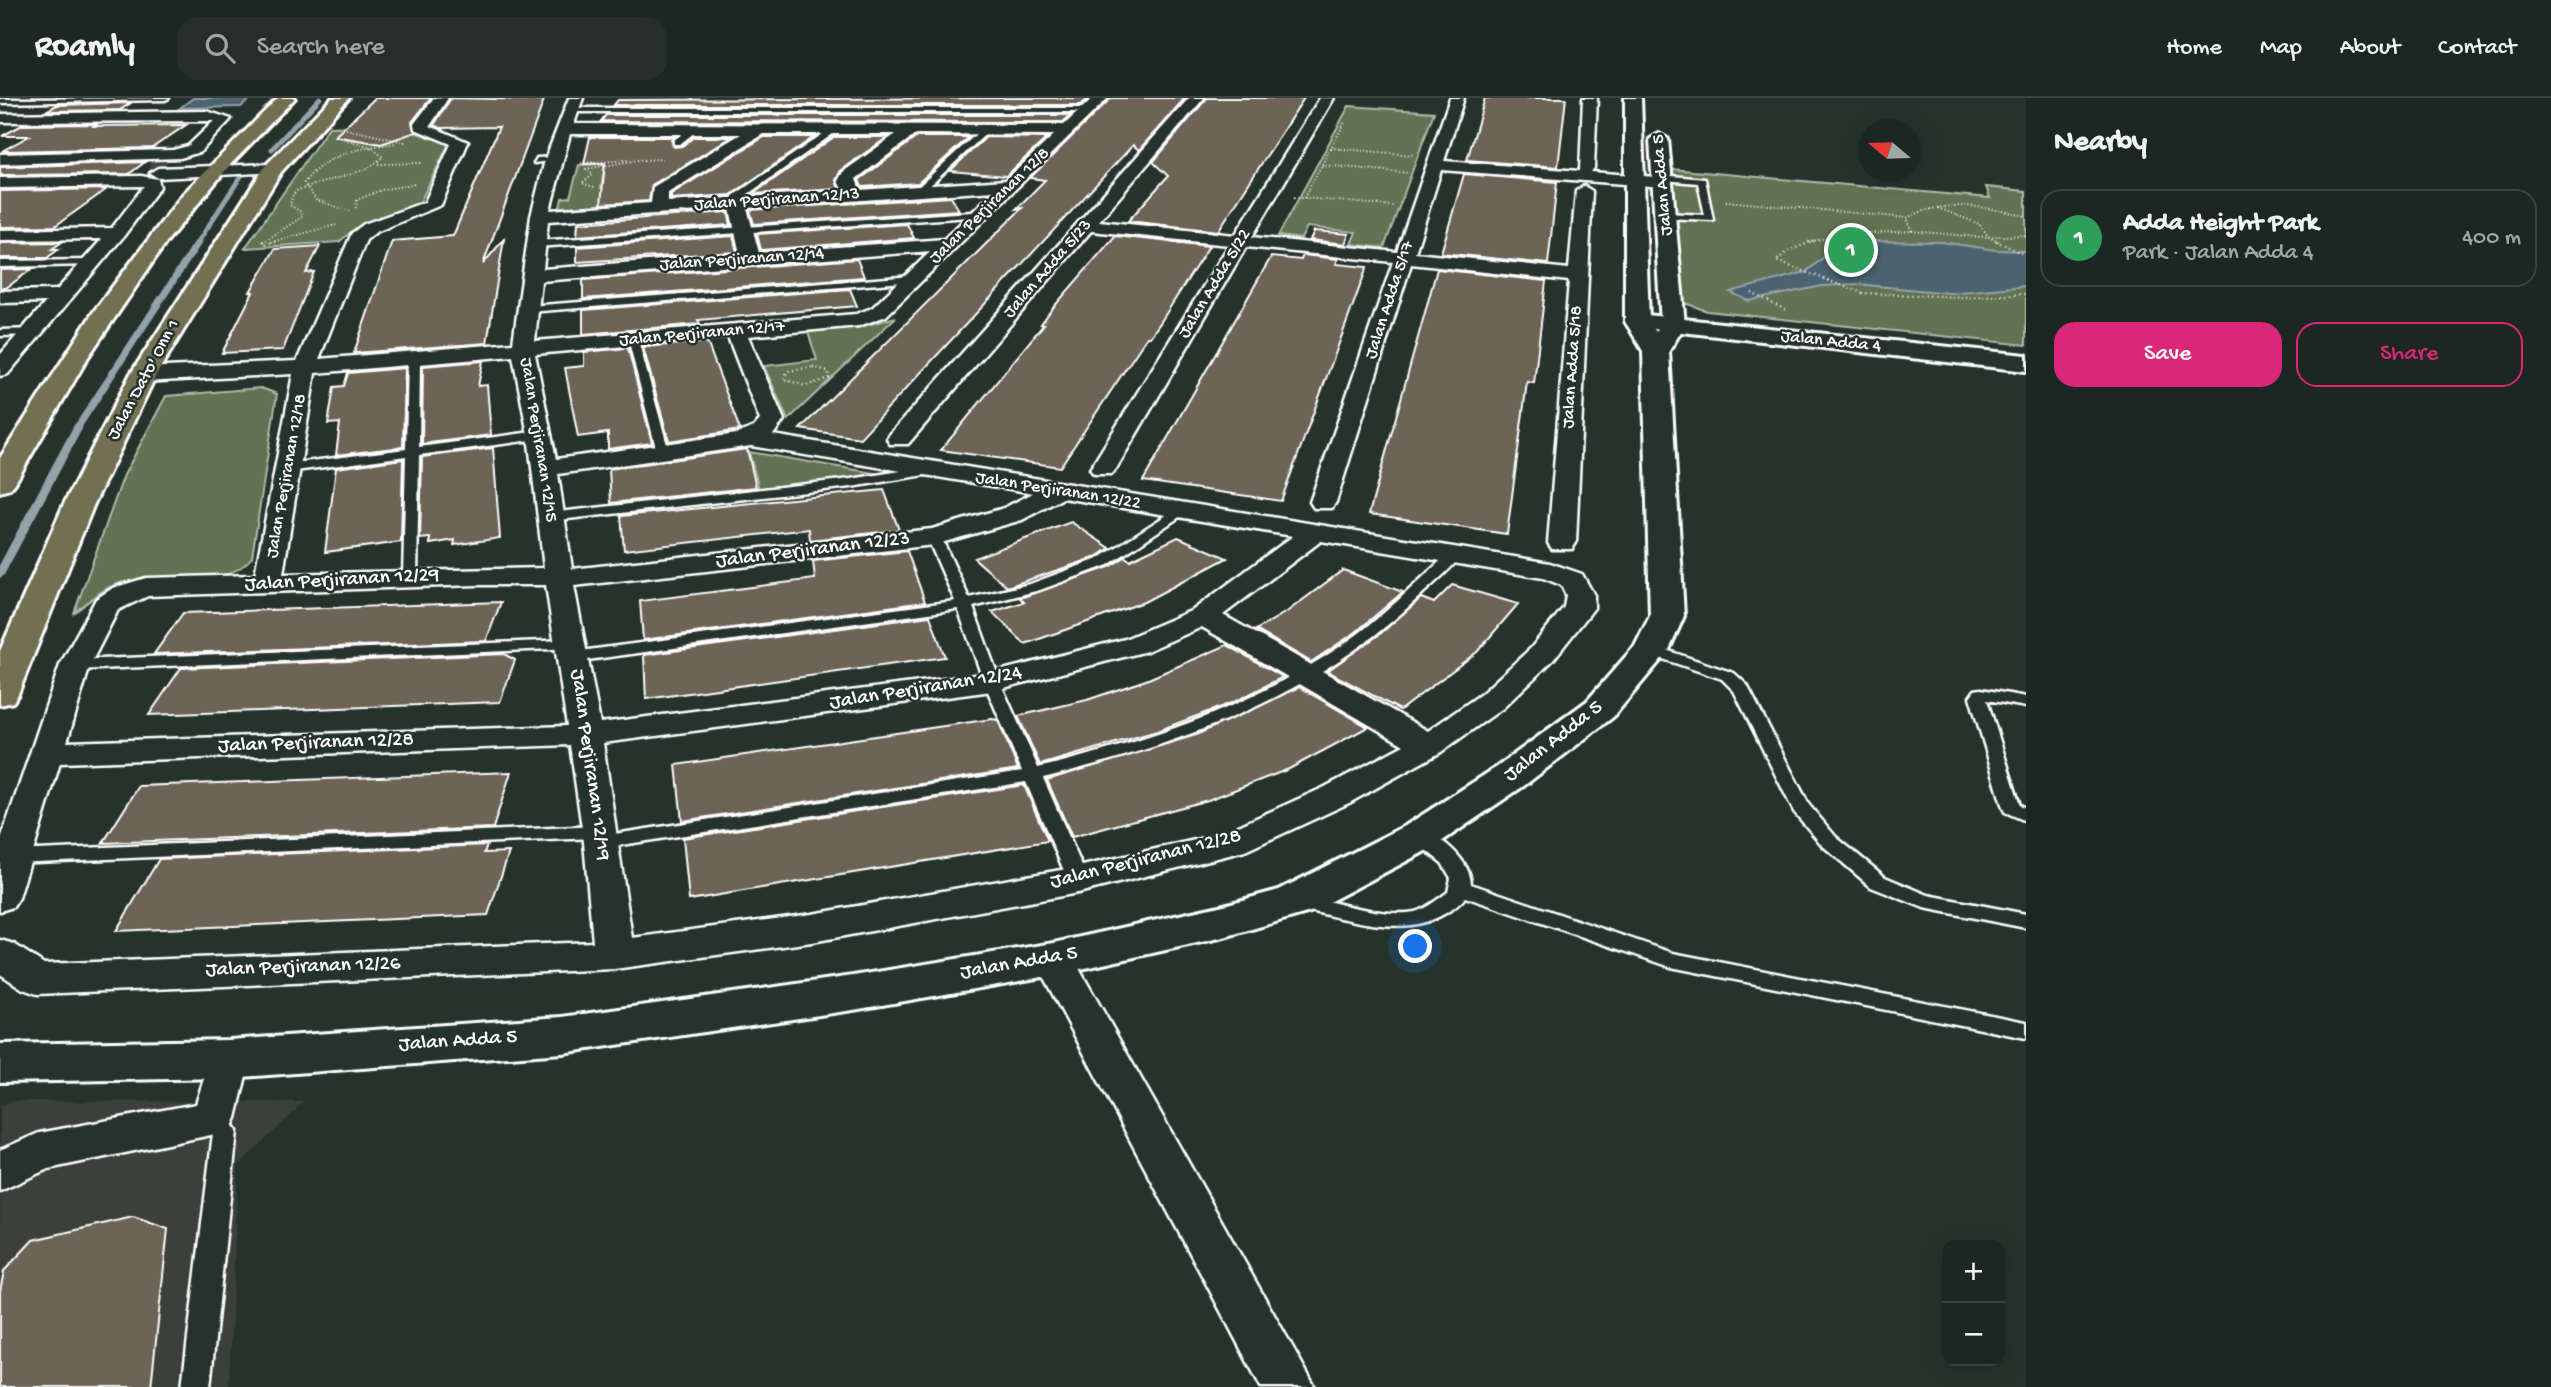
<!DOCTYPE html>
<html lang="en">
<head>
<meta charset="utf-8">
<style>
	:root { --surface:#1c2622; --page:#252e2a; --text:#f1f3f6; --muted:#a0a5a5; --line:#3a4340; --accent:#db2777 }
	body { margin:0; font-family:"Gochi Hand",sans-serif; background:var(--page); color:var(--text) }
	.controls { position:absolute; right:21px; bottom:21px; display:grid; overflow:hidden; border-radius:14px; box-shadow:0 4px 18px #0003 }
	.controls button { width:63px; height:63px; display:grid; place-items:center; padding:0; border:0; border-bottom:2px solid var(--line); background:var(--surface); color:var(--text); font:35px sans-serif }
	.compass { position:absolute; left:1858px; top:21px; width:63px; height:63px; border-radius:50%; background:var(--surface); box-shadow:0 4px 18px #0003; rotate:289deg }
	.you { position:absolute; left:1416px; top:849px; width:24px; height:24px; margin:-18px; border:5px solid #fff; border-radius:50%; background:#1a73e8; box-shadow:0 0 0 10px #1a73e833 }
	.badge { display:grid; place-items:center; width:46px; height:46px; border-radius:50%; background:var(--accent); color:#fff; font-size:23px; font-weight:700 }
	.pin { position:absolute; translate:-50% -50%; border:4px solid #fff; box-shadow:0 2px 7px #0006 }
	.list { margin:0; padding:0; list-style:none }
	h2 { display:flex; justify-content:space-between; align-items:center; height:91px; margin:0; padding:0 28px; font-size:30px }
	h2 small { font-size:23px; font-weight:400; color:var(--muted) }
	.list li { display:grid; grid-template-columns:46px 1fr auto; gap:21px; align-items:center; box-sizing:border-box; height:98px; margin:0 14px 14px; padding:0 14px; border:2px solid var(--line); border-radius:21px }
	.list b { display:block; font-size:26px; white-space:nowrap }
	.list p { margin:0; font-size:23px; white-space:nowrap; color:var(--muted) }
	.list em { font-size:23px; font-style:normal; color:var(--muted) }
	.actions { display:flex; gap:14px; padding:21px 28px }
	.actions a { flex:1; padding:16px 0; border:2px solid var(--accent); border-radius:21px; text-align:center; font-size:24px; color:var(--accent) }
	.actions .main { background:var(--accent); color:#fff }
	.icon { flex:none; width:38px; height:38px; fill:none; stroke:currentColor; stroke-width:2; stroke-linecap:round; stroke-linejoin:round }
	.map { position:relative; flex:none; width:2026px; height:1289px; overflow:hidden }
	header { display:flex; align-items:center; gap:42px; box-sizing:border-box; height:98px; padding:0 35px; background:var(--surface); border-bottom:2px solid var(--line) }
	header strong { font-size:33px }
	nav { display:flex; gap:38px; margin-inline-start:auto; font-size:24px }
	.search { width:490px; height:63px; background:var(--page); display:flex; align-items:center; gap:18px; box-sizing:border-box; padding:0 24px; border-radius:21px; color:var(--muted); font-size:26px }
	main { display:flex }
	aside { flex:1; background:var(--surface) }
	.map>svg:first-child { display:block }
	.built { fill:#3b413a }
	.green { fill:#637253; stroke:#b1b8a9; stroke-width:2 }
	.water { fill:#4c6470; stroke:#94a2a9; stroke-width:2 }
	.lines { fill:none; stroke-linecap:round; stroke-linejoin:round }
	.stream-far2 { stroke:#94a2a9; stroke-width:5 }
	.stream-far1 { stroke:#94a2a9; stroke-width:7 }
	.stream { stroke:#94a2a9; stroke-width:9 }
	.building { fill:#6d6357; stroke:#fff; stroke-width:2 }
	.minor-tunnel { stroke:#3c4742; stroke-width:17; stroke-dasharray:17 8; stroke-linecap:butt }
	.service-casing { stroke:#fff; stroke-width:5 }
	.minor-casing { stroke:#fff; stroke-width:5 }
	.tertiary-casing { stroke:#fff; stroke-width:6 }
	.secondary-casing { stroke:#fff; stroke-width:6 }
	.primary-casing { stroke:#fff; stroke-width:6 }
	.path-far1 { stroke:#fff; stroke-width:2; stroke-dasharray:1 2.5; stroke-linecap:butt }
	.path { stroke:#fff; stroke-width:2.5; stroke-dasharray:1 3.5; stroke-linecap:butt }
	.service { fill:#26332d; fill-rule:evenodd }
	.minor { fill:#26332d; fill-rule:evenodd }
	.tertiary { fill:#26332d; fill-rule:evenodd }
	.secondary { fill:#26332d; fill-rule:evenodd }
	.primary { fill:#716f52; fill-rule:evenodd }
	.labels { text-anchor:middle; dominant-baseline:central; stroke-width:5; stroke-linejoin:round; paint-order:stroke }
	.far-street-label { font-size:18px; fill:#fff; stroke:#26332d }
	.street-label { font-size:21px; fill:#fff; stroke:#26332d }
</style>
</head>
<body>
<header>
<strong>Roamly</strong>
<div class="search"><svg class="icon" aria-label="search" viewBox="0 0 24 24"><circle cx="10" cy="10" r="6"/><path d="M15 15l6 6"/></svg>Search here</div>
<nav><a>Home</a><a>Map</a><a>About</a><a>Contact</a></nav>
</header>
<main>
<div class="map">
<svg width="2026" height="1289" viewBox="0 0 2026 1289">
	<rect width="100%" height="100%" fill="#26332d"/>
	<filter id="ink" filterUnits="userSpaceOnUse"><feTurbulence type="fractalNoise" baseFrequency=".0143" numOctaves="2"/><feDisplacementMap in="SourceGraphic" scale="14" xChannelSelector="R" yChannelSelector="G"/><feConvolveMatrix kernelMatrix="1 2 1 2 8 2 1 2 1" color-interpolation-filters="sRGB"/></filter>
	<g filter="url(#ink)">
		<!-- built -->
		<path class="built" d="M12 1003 304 1004 238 1068 229 1289H0V1008Z"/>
		<!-- green -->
		<path class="green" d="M1349 8 1434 14 1384 150 1351 146 1356 134 1307 129 1301 141 1278 138Z
			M409 26 413 34 445 44 448 48 418 108 352 133 339 144 245 150 329 29Z
			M605 66 601 90 643 87V103L632 107 560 109 562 100 570 99 579 67Z
			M1671 71 1990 100 1986 89 2026 93V247L1707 213 1679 203Z
			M896 219 788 322 764 268 817 262 808 234 864 228Z
			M261 290 277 296 252 459C224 494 164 477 124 484 106 487 88 504 74 515L124 377 166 298Z
			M749 354 886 377 759 391Z"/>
		<!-- water -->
		<path class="water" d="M193 0H252L241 9 180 10Z
			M1858 143 1941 144 1996 152 2026 153V188L1949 195 1856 186 1822 188 1749 203 1730 194 1806 174 1830 154Z"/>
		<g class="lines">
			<!-- stream-far2 -->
			<path class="stream-far2" d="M272 51 320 0
				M198 144 243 75"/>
			<!-- stream-far1 -->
			<path class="stream-far1" d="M77 330 199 143"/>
			<!-- stream -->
			<path class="stream" d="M0 475 78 329"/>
		</g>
		<!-- building -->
		<path class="building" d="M375 0H431L412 24 416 34 381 46 335 38Z
			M451 0 544 2 483 166 504 141 487 245 354 255 392 143 453 138 499 29 441 30 434 27Z
			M1033 0H1089L1081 7H614L618 2Z
			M1111 0H1185L1139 52 1133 47 860 340 800 331 1022 110 1016 111 1045 82 1030 80Z
			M1207 0H1304L1218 133 1128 123 1168 78 1153 64Z
			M1485 0H1566L1558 69 1467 62Z
			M131 5 120 12 46 13 57 7Z
			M606 17H1071L1063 24 601 23Z
			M97 26 94 28 186 27 152 50 2 53 29 38H2L22 27Z
			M590 39H674L671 42 674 49 682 48 694 39H732L652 87 649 103 601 106 605 65 584 66Z
			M764 39H814L731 97 671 101V96Z
			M834 39H888L841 72 836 82 839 91 753 96Z
			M917 39H969L918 85 862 89 859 82Z
			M986 39 1047 40 1006 78 950 73Z
			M145 64 129 76 0 77V69Z
			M1464 76 1557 84 1548 166 1441 155Z
			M107 91 55 128 0 129V93Z
			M951 99 959 112 754 126 750 112Z
			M728 114 731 127 577 138 578 125Z
			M907 126 914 140 761 152 757 136Z
			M1314 133 1349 136 1345 146 1310 142Z
			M733 138 737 154 577 164V149Z
			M1115 138 1209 148 1160 225 1150 239H1147L1060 369 941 352 1044 226H1041L1051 212Z
			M62 144 52 151H59L47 160H0V145Z
			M320 148 306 175 314 174 283 252 222 255 253 194H250L275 151Z
			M1303 157 1338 161 1336 166 1367 169 1281 403 1143 383 1271 159 1301 162Z
			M857 161 864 179 583 201V182Z
			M32 171 6 190H0V172Z
			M1437 171 1546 183 1534 285 1527 284 1507 436 1369 416Z
			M850 191 857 208 698 222 700 226 583 236V212Z
			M707 244 740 332 669 343 643 249Z
			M628 250 652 345 608 351V335L578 339 565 270 584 268V254Z
			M483 263 478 288 487 287 491 337 422 346 423 268Z
			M405 270 403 349 336 357 340 325 328 326 334 289 344 288 348 275Z
			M493 350 500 440 454 447 455 442 430 446V440L420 441 422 359Z
			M747 351 756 389 611 405 609 371Z
			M403 361 401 444 325 454 336 370Z
			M884 392 899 432 810 442 809 431 624 452 621 418Z
			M1071 424 1110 450 1097 459 1007 489 974 460Z
			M1178 439 1227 460 1144 504 1025 546 992 514 1024 504 1020 500 1109 469 1125 459 1130 462Z
			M907 453 925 504 643 542 640 503 815 481 813 463Z
			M1343 472 1403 494 1356 534 1311 564 1256 532 1288 513Z
			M1452 487 1518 506 1477 554 1400 612 1327 573 1380 536 1421 500 1434 505Z
			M501 504 486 543 154 556 183 515Z
			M930 518 945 559 646 601 644 557Z
			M1227 547 1283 579 1234 604 1157 633 1040 667 1018 618 1087 602 1146 582Z
			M504 556 515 562 500 604 149 617 181 570Z
			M1299 589 1368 629 1289 671 1208 702 1072 739 1047 682 1196 637Z
			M992 621 998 622 1018 671 682 723 676 667Z
			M511 674 493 730 103 745 139 688Z
			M1024 687 1048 743 689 802 683 740Z
			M487 747 484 755 509 754 488 817 116 833 159 761Z
			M133 1119 168 1131 151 1289H0V1193L4 1173 33 1142Z"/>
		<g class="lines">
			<!-- minor-tunnel -->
			<path class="minor-tunnel" d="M150 66 172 65"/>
			<defs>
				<path id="service" d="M169 0 165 2 0 5V1Z
					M570 10H1088L1092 12 1088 14H567Z
					M692 29 699 31 680 46H674V42Z
					M833 29 840 31 741 101 740 107H734L733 98Z
					M984 29 991 31 922 95H916V91Z
					M537 60 553 59 557 62 534 65Z
					M1660 77 1705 81 1713 122 1663 120V116L1666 115 1705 117 1698 85 1663 82Z
					M987 113V117L984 118 536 149 531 146 536 143Z
					M96 162 97 164 92 167 0 169V163Z
					M913 178 918 181 917 183 529 214 524 211 529 208Z
					M0 232 34 231 40 234 34 237 0 238Z
					M628 240 638 242 669 354 668 357 663 358 657 354Z
					M414 257 420 260 419 349 540 333 546 337 540 341 419 357 417 479 410 483 403 479 406 358 288 374 281 370 288 366 406 351 408 260Z
					M932 368 937 369V375L851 389 550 423 543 419 550 415 851 381Z
					M1179 409 1184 410V416L1108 467 1040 492 973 509 1000 584 1038 670C1146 644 1252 609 1344 546 1382 520 1415 486 1449 455H1459L1461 458C1449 473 1433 486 1419 499 1315 599 1180 646 1043 680L1088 782 1085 787H1071L1068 782 1026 684 602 750 595 748 592 744 595 740 13 765 6 764 3 759 6 754 13 753 600 728 607 730 609 734 608 737 1022 673 984 584 958 511 573 564 565 559 573 554 955 503 927 439 934 435 941 439 969 500 1030 486 1098 461Z
					M568 542 576 547 574 550 75 572 67 567 75 562Z
					M1651 547 1734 575 1747 587 1809 707 1836 739 1885 779 1928 797 2026 816V830L1924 810 1871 789 1822 747 1794 714 1734 593 1722 581 1645 555 1643 552 1645 549Z
					M1981 591 2026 599V609L1987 602 2020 707 2026 710V723L2005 714 2003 710 1970 599 1975 592Z
					M1420 732C1440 737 1471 763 1471 786L1673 855 2026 924V940L1671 869 1465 799C1460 807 1452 811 1444 816 1401 841 1346 820 1300 811L1293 809 1290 804 1293 799 1300 797C1332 803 1383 820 1415 814 1426 811 1438 801 1448 794L1451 780 1442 765 1413 742 1411 738Z
					M214 1011 222 1013 237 1033 210 1289H182L213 1035 202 1020 206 1013Z"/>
				<path id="minor" d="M434 0H448L430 28 468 44 441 107 376 134 366 142 319 261 513 245 531 118 545 62 569 0H583L574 26 1064 27 1093 0H1108L886 218 859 228 748 238 784 322 773 337 1550 465 1582 476 1594 497V510L1553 562 1503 610 1441 654 1349 705 1245 753 1078 795 812 844 614 871 37 896 23 891 0 876V842L14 846 44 866 593 844 584 744 570 647 60 665 19 800 13 809 0 813V744L60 567 96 501 113 490 146 480 255 477 293 276 143 284 132 277 143 270 297 263 352 135 364 126 425 104 451 46 415 31 414 26ZM570 36H741L653 89 651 105 550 112ZM763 36H896L843 74 838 83 843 93 668 104V95ZM916 36 1054 37 1006 82 860 92 856 81ZM994 93 944 141 759 155 747 110ZM730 111 740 156 543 171 548 123ZM931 153 872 210 856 216 535 243 541 183ZM728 239 760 322 754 329 737 336 556 361 535 256ZM513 258 528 337 544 470 283 476 315 275ZM751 348 1033 395 1004 410 932 431 572 471 558 376ZM1063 400 1293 438 1193 512 1125 541 991 575 600 625 574 488 934 447 1022 422ZM1321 443 1543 480 1561 487 1566 497 1564 509 1531 550 1481 596 1428 633 1223 517ZM476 487H546L567 628 67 644 90 567 118 512 148 498ZM1202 529 1404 647 1325 689 1221 736 1078 769 812 816 632 840 603 645 992 593 1147 553Z
					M1189 0H1204L1099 123 1235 137 1320 0H1334L1252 139 1397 154 1450 0H1464L1444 63 1580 73 1583 0H1597L1594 70 1591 74 1669 80 1671 84 1663 89 1441 72 1415 155 1569 171 1576 93 1584 88 1592 93 1576 445 1572 451H1552L1548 445 1569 183 1411 166 1336 404 1332 410H1314L1310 404 1393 164 1246 149 1116 371 1112 376H1094L1090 371 1229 147 1091 133 908 346H890L887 341 890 336Z
					M207 13 231 21 200 54 180 60 0 66V56L173 52 188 48 214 23 0 24V16Z
					M273 66 279 68V74L158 80 150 75 158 70Z
					M141 78 158 81 160 89 123 139 8 276 0 278V257L46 204 0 205V193L57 192 102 141 0 142V132L112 130 144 88 0 90V80Z
					M1054 847 1068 851 1315 1289H1261L1034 861 1040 851Z
					M229 945 244 949 250 961 236 1020 230 1033 48 1071 0 1093V1052L39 1035 196 1006 214 949Z"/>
				<path id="tertiary" d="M1637 216 2026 257V273L1628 228 1625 223 1628 218Z"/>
				<path id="secondary" d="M1625 0H1641L1649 223 1656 234 1661 227 1650 41 1659 36 1668 41 1685 227 1669 253 1684 518 1669 552 1613 619 1525 687 1435 748 1310 814 1224 839 1054 877 853 912 562 955 229 980 0 984V946L229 942 562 919 853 878 1054 845 1224 807 1279 792 1405 728 1497 669 1587 603 1635 548 1650 518 1643 253 1625 223Z"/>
				<path id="primary" d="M278 0H295L229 68 167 143 88 259 15 385 10 391 0 394V360L94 213 183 96Z
					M332 0H349L281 74 156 277 94 406 18 596 13 604 0 607V553L64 406 130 277 266 67Z"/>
			</defs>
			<!-- service casing -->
			<use href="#service" class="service-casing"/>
			<!-- minor casing -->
			<use href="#minor" class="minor-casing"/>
			<!-- tertiary casing -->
			<use href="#tertiary" class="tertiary-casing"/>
			<!-- secondary casing -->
			<use href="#secondary" class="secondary-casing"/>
			<!-- primary casing -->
			<use href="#primary" class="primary-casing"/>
			<!-- path-far1 -->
			<path class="path-far1" d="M346 31 405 44
				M1331 50 1414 57
				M637 62 663 61
				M581 65 628 62
				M378 66 422 65
				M1322 67 1408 75
				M594 89 582 85 593 77 586 71 638 62
				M1294 99 1393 108
				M1304 100 1345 24
				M1726 103 1907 120
				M356 110 357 102 381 92 414 86
				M1938 110 1979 126 1989 139 2000 144
				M350 113 316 102 304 85C325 55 362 50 396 45
				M1912 133 1978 139 2026 137
				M263 144 302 119 301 114 290 107 293 96 298 92 367 71 383 59 371 49 337 39
				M271 144 336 127
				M1808 144 1840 137 1912 133 1907 120C1945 100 1986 109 2026 118"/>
			<!-- path -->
			<path class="path" d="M262 143 265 146 278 143
				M1814 143 1788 153 1776 163 1862 195 1962 199 2026 196
				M1996 143 2026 157
				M1752 195 1788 213
				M813 269 828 273 829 280 806 288 783 281 788 273Z"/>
			<!-- service -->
			<use href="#service" class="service"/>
			<!-- minor -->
			<use href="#minor" class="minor"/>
			<!-- tertiary -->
			<use href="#tertiary" class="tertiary"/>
			<!-- secondary -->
			<use href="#secondary" class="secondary"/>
			<!-- primary -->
			<use href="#primary" class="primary"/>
		</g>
	</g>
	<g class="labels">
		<!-- far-street labels -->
		<g class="far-street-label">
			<text transform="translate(1663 87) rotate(-95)">Jalan Adda 5</text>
			<text transform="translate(777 102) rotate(-4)">Jalan Perjiranan 12/13</text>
			<text transform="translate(990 108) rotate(-44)">Jalan Perjiranan 12/8</text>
			<text transform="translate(742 162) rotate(-4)">Jalan Perjiranan 12/14</text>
			<text transform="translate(1048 171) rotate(-49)">Jalan Adda 5/23</text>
			<text transform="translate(1215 186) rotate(-59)">Jalan Adda 5/22</text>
			<text transform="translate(1390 202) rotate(-72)">Jalan Adda 5/17</text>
			<text transform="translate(702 236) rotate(-5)">Jalan Perjiranan 12/17</text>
			<text transform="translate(1831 244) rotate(6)">Jalan Adda 4</text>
			<text transform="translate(1573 269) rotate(-86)">Jalan Adda 5/18</text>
			<text transform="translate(144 282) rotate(-62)">Jalan Dato' Onn 1</text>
			<text transform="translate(538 342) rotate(81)">Jalan Perjiranan 12/15</text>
			<text transform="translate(287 378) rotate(-80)">Jalan Perjiranan 12/18</text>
			<text transform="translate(1058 393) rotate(9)">Jalan Perjiranan 12/22</text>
		</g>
		<!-- street labels -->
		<g class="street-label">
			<text transform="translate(813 453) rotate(-7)">Jalan Perjiranan 12/23</text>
			<text transform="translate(342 483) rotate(-3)">Jalan Perjiranan 12/29</text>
			<text transform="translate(926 591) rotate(-9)">Jalan Perjiranan 12/24</text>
			<text transform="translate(1554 644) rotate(-38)">Jalan Adda 5</text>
			<text transform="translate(316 646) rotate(-2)">Jalan Perjiranan 12/28</text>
			<text transform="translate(589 667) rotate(82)">Jalan Perjiranan 12/19</text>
			<text transform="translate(1146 762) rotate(-14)">Jalan Perjiranan 12/28</text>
			<text transform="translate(1019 866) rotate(-10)">Jalan Adda 5</text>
			<text transform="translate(303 870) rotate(-2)">Jalan Perjiranan 12/26</text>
			<text transform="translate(458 944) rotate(-4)">Jalan Adda 5</text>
		</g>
	</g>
</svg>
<div class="controls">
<button>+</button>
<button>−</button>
</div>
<svg class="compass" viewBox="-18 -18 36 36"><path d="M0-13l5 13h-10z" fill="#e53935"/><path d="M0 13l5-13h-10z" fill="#a0a5a5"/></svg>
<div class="you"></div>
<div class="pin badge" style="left:1851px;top:152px;background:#2e9e5b">1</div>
</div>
<aside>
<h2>Nearby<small></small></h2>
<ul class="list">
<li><span class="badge" style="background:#2e9e5b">1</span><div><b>Adda Height Park</b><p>Park · Jalan Adda 4</p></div><em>400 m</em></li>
</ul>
<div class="actions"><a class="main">Save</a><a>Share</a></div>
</aside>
</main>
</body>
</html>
